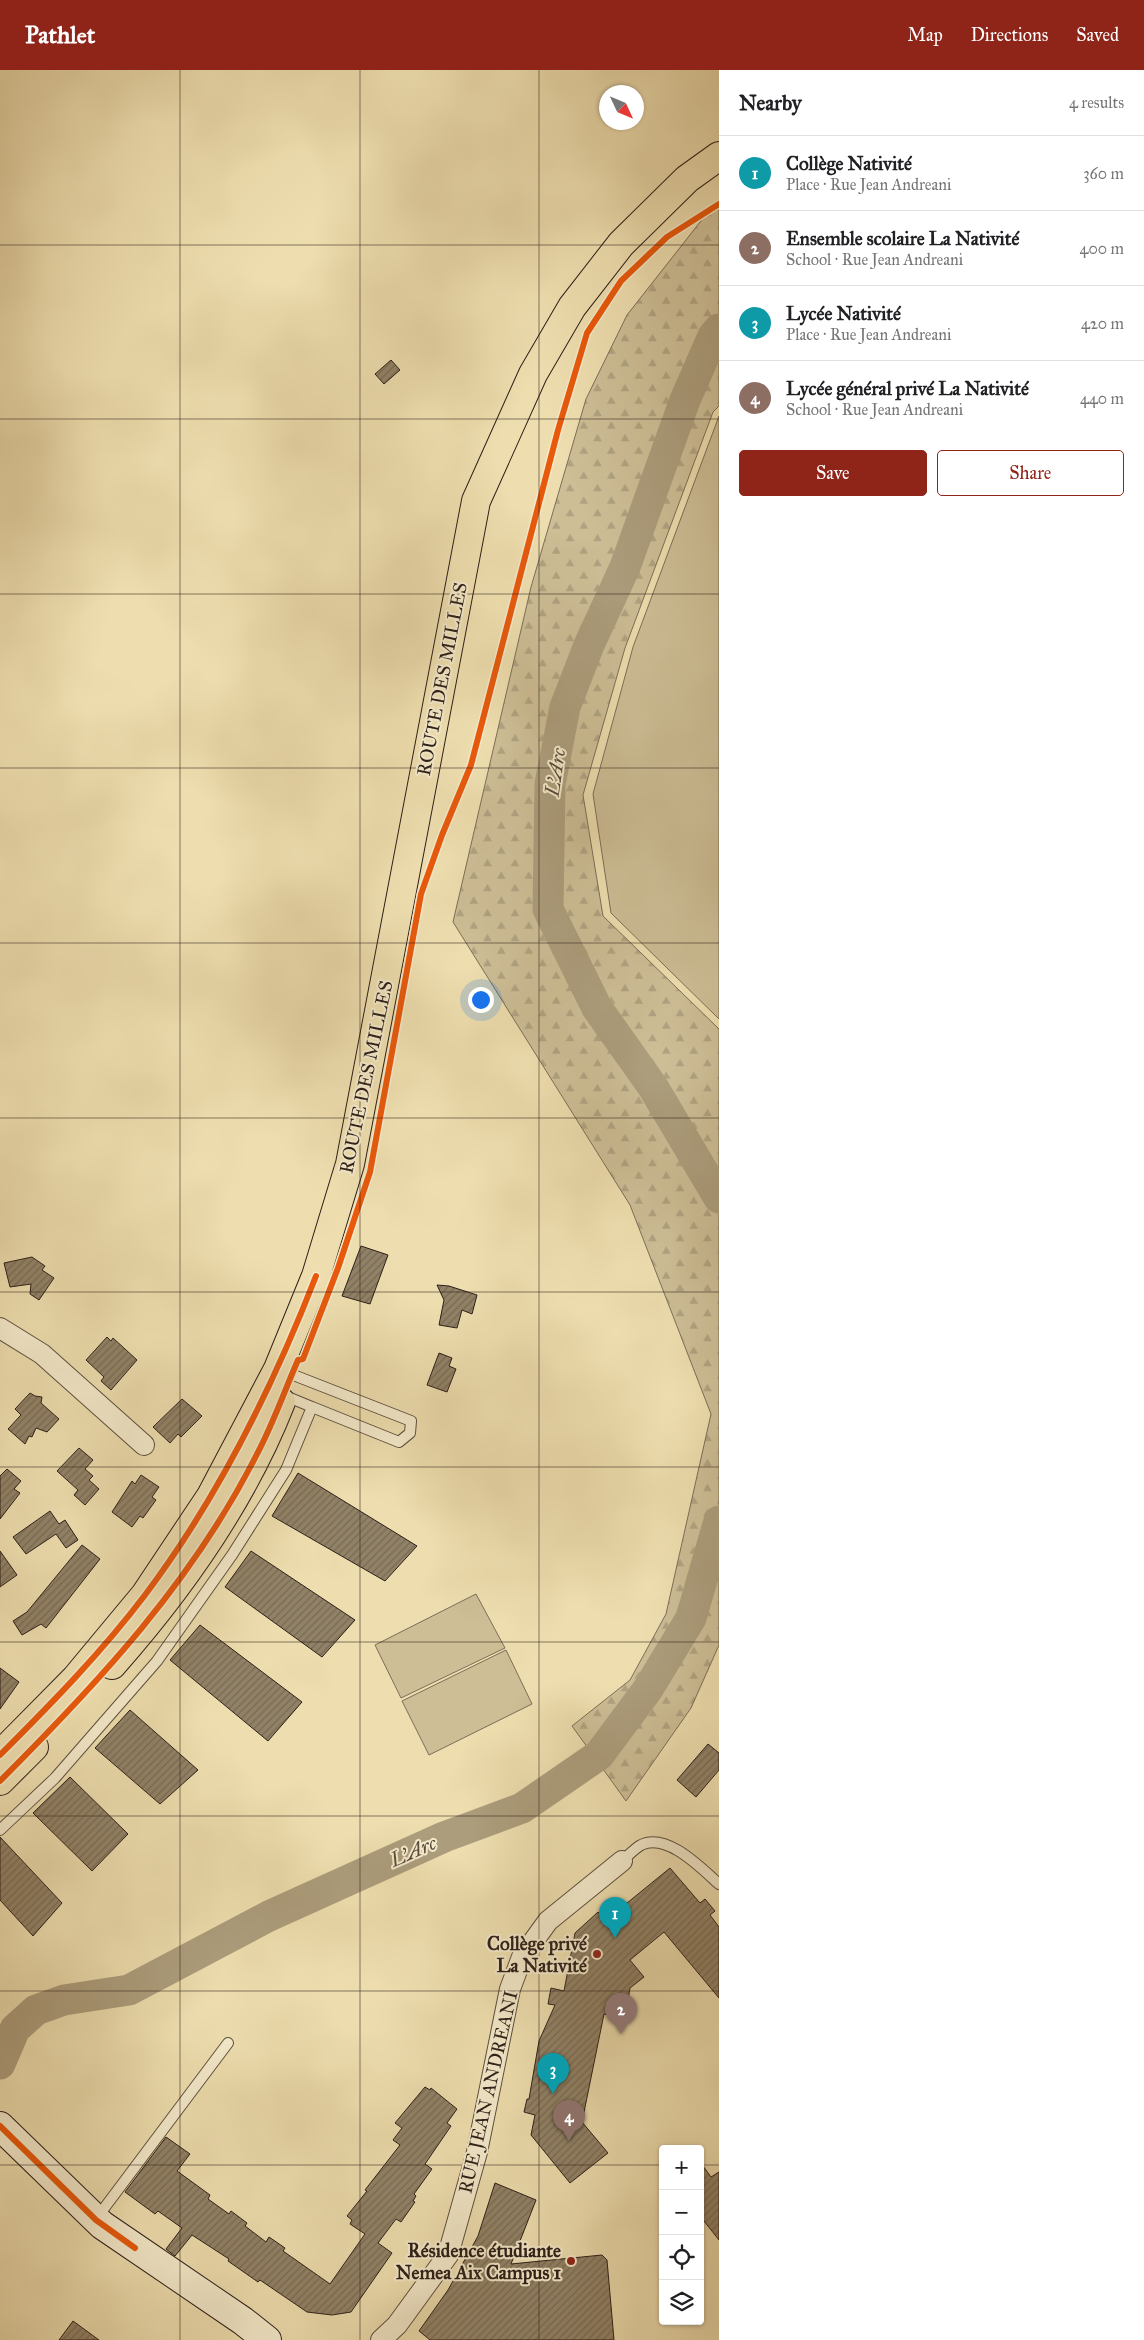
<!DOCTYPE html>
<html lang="en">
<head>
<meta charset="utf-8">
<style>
	:root { --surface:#fff; --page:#f6f6f6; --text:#202124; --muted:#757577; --line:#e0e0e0; --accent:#8f2418 }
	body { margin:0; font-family:"IM FELL Great Primer",serif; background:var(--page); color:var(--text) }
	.controls { position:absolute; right:15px; bottom:15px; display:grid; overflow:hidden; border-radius:5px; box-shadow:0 1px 4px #0004 }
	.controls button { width:45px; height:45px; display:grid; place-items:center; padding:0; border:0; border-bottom:1px solid var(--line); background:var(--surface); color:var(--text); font:25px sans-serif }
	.compass { position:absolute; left:599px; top:15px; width:45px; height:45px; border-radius:50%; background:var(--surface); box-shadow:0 1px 4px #0004; rotate:134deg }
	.you { position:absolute; left:480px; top:929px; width:18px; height:18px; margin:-12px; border:4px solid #fff; border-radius:50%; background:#1a73e8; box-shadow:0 0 0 8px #1a73e833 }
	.badge { display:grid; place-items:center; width:32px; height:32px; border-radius:50%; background:var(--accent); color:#fff; font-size:16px; font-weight:700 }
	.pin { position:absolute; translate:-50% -41px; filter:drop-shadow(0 1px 2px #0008) }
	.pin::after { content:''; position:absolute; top:26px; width:18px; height:15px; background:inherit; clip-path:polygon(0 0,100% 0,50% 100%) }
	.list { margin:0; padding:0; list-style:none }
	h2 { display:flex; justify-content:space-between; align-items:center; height:65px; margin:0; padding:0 20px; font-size:21px }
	h2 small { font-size:16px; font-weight:400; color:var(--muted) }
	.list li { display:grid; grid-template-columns:32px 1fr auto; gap:15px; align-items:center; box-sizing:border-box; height:75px; padding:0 20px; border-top:1px solid var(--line) }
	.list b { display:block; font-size:19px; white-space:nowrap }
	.list p { margin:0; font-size:16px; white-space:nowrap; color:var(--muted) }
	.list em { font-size:16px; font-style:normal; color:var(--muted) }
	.actions { display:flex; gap:10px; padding:15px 20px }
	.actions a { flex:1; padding:11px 0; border:1px solid var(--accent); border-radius:5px; text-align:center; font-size:18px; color:var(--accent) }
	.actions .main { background:var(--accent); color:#fff }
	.icon { flex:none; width:28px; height:28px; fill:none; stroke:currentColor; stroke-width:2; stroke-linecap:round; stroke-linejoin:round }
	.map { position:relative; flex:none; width:719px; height:2270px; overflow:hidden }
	header { display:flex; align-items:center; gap:30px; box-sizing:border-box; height:70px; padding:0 25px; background:var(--accent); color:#fff }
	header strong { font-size:24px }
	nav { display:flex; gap:28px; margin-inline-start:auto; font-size:18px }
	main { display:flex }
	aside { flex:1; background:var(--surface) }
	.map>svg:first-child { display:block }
	.forest { fill:url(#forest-firs); stroke:#7c6e58 }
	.green { fill:#cdbe96; stroke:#7c6e58 }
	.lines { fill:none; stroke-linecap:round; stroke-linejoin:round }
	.river { stroke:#ac9d7c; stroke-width:31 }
	.building { fill:url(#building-hatch); stroke:#2c1f19 }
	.lane-casing { stroke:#5c4f3e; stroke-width:12 }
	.street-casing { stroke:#5c4f3e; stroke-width:22 }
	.secondary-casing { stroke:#2c1f19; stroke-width:30 }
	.primary-casing { stroke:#2c1f19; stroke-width:30 }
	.lane { stroke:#f4eacb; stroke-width:10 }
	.street { stroke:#f4eacb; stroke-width:20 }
	.secondary { stroke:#f4eacb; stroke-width:28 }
	.primary { stroke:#eedeaf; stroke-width:28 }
	.cycleway-casing { stroke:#f4eacb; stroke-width:9 }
	.cycleway { stroke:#e8590c; stroke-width:6 }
	.grid { fill:none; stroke:#2c1f19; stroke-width:1; stroke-opacity:0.55 }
	.poi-dot { fill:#8f2418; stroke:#f4eacb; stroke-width:2 }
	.labels { text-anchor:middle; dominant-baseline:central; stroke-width:4; stroke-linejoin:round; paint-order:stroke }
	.street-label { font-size:19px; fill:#2c1f19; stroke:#f4eacb }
	.poi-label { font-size:19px; font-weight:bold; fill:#2c1f19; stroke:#f4eacb; text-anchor:end }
	.water-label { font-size:20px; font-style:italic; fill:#594b3c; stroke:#f4eacb }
</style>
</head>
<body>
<header>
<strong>Pathlet</strong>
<nav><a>Map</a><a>Directions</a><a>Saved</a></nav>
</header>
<main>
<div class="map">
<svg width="719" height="2270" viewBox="0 0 719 2270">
	<defs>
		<pattern id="forest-firs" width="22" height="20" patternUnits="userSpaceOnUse" patternTransform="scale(1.25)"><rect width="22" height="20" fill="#cdbe96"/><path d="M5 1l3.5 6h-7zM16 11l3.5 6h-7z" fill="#b0a381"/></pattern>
		<pattern id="building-hatch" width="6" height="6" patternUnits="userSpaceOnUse" patternTransform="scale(1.25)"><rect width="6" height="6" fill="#918267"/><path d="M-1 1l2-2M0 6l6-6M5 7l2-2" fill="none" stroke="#776a54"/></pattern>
	</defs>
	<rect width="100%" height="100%" fill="#eedeaf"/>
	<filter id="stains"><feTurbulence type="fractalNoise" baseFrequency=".004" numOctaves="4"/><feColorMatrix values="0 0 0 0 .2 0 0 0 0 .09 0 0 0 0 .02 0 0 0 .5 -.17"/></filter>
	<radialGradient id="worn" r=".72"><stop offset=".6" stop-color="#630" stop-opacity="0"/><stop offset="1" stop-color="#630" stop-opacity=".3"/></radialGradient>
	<!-- forest -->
	<path class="forest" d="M719 134V336L713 342 625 578 583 725 603 846 719 959V1575L691 1638 626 1731 572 1656 630 1610 666 1544 711 1344 630 1135 453 852 531 517 586 329 627 245 708 142Z"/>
	<!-- green -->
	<path class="green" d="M719 346V949L611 843 593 724 633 577Z
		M476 1524 505 1578 401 1628 375 1575Z
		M506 1580 532 1634 429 1685 402 1631Z"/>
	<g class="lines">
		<!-- river -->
		<path class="river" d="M719 259 713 266 685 330 625 497 589 575 565 637 550 714 548 839 597 938 653 1017 719 1128
			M0 1994 15 1959 36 1940 64 1930 129 1920 269 1846 444 1767 522 1738 599 1685 648 1619 691 1548 719 1451"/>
	</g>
	<!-- building -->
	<path class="building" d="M391 290 400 300 384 314 375 304Z
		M361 1176 388 1185 370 1234 342 1226Z
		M32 1187 45 1196 42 1200 54 1208 39 1230 30 1224 31 1214 10 1217 4 1193Z
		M437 1215 449 1216 477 1225 472 1244 462 1240 457 1258 439 1255 444 1230Z
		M107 1267 111 1271 113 1268 137 1290 111 1320 101 1311 104 1307 86 1290Z
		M439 1283 452 1288 449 1296 456 1299 447 1322 427 1315Z
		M30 1323 35 1326 42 1327 41 1333 59 1349 47 1362 36 1358 32 1367 29 1366 25 1374 8 1359 21 1345 15 1339Z
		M182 1329 202 1346 181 1367 178 1364 170 1373 153 1357Z
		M79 1378 93 1390 85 1399 93 1406 89 1410 99 1419 85 1435 74 1425 78 1420 57 1401Z
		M7 1399 21 1411 14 1419 20 1423 0 1449V1406Z
		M298 1403 417 1476 385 1511 272 1446Z
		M141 1405 159 1417 152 1427 156 1430 143 1448 140 1446 132 1457 112 1442 132 1411 135 1414Z
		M50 1441 59 1454 65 1450 78 1470 66 1478 56 1464 26 1484 13 1467Z
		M82 1475 100 1489 46 1558 41 1554 22 1565 13 1551 27 1542Z
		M0 1481 17 1505 0 1517Z
		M251 1481 355 1550 322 1587 225 1517Z
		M200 1555 302 1632 268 1671 170 1590Z
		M0 1598 19 1612 0 1639Z
		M130 1640 198 1700 160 1734 95 1678Z
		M708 1674 719 1683V1700L696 1727 677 1710Z
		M70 1707 128 1764 92 1801 33 1743Z
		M0 1767 62 1833 33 1866 0 1830Z
		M670 1798 700 1833 705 1829 715 1841 710 1845 719 1857V1928L664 1862 630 1890 644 1907 630 1918 625 1948 604 1944 582 2052 608 2083 570 2113 531 2065 535 2045 524 2042 527 2029H529L539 1971 555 1935 548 1934 551 1918 564 1921 575 1863 598 1842 605 1851Z
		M425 2017 430 2020 431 2018 457 2039 447 2053 451 2056 425 2094 432 2099 414 2124 416 2126 413 2131 415 2132 401 2152 396 2149 378 2173 392 2183 351 2242 332 2245 307 2242 260 2210 258 2212 228 2191 229 2189 192 2165 175 2186 166 2179 182 2158 158 2141 155 2144 125 2122 166 2067 190 2084 177 2101 210 2125 208 2129 229 2144 231 2141 247 2153 245 2156 266 2172 269 2167 285 2178 283 2181 330 2214 365 2164 350 2154 352 2150 347 2146 367 2121 365 2120 400 2075 393 2070 402 2058 395 2053Z
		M700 2092 711 2107 719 2102V2170L700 2146Z
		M495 2113 536 2130 511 2194 602 2185 607 2190 614 2270H430L419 2261 448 2220 478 2166Z
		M73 2251 99 2270H59Z"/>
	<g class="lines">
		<defs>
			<path id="lane" d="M283 1325 312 1337
				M0 1760 55 1708 157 1591 232 1485 286 1400 312 1337 399 1372 410 1363 411 1351 278 1299
				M622 1791C628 1786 634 1779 641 1775 667 1762 701 1798 719 1814
				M96 2149 228 1973"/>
			<path id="street" d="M0 1258 42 1284 144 1375
				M381 2270 397 2255 448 2185 477 2082 510 1919 522 1887 548 1851 622 1791"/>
			<path id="secondary" d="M0 2056 102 2155 243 2251 267 2270"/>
			<path id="primary" d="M112 1595C180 1518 243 1429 281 1332
				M0 1685 76 1608 145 1525 211 1426 278 1299 316 1206 350 1094 476 431 533 304 572 237 621 174 687 109 719 86
				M0 1711 34 1677"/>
		</defs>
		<!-- lane casing -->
		<use href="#lane" class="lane-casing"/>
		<!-- street casing -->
		<use href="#street" class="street-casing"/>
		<!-- secondary casing -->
		<use href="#secondary" class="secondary-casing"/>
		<!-- primary casing -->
		<use href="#primary" class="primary-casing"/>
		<!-- lane -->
		<use href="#lane" class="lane"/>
		<!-- street -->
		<use href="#street" class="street"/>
		<!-- secondary -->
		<use href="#secondary" class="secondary"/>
		<!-- primary -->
		<use href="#primary" class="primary"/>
		<defs>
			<path id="cycleway" d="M0 1685C51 1634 101 1583 145 1525 218 1428 272 1319 316 1206
				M0 1711C100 1611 193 1511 257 1384 273 1354 284 1322 298 1290L303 1289 338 1198 370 1102 421 824 442 765 471 695 558 360 587 263 621 211 667 167 719 134
				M0 2056 96 2150 135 2178"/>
		</defs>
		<!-- cycleway casing -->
		<use href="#cycleway" class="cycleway-casing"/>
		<!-- cycleway -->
		<use href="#cycleway" class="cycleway"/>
	</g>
	<!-- grid -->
	<path class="grid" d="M180 0V2270M360 0V2270M539 0V2270M0 175H719M0 349H719M0 524H719M0 698H719M0 873H719M0 1048H719M0 1222H719M0 1397H719M0 1572H719M0 1746H719M0 1921H719M0 2095H663M700 2095H719"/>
	<!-- markers -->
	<g class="poi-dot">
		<circle cx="597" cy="1884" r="5"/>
		<circle cx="571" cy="2191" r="5"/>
	</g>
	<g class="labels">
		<!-- street labels -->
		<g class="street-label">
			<text transform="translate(442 609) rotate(-79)">ROUTE DES MILLES</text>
			<text transform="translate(366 1007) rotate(-78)">ROUTE DES MILLES</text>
			<text transform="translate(488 2022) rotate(-77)">RUE JEAN ANDREANI</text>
		</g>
		<!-- poi labels -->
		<g class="poi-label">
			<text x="587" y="1873">Collège privé<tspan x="587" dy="22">La Nativité</tspan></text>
			<text x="561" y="2180">Résidence étudiante<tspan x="561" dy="22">Nemea Aix Campus 1</tspan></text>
		</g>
		<!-- water labels -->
		<g class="water-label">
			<text transform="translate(555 702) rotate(-82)">L'Arc</text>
			<text transform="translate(413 1781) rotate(-24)">L'Arc</text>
		</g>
	</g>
	<rect width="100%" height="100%" filter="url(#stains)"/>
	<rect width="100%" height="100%" fill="url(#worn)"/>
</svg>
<div class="controls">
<button>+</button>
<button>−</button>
<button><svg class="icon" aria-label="locate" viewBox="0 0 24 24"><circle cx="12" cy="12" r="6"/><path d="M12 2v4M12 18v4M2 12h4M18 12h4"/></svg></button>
<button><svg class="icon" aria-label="layers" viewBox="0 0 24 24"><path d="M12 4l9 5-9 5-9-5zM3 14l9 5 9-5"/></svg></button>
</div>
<svg class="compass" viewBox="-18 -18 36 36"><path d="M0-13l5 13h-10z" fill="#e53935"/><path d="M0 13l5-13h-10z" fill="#757577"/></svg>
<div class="you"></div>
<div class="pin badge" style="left:615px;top:1868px;background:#0f9aa8">1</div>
<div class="pin badge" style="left:621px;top:1964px;background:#8d6e63">2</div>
<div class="pin badge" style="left:553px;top:2024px;background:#0f9aa8">3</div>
<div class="pin badge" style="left:569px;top:2071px;background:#8d6e63">4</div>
</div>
<aside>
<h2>Nearby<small>4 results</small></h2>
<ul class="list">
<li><span class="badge" style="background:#0f9aa8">1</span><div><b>Collège Nativité</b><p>Place · Rue Jean Andreani</p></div><em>360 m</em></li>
<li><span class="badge" style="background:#8d6e63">2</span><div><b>Ensemble scolaire La Nativité</b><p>School · Rue Jean Andreani</p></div><em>400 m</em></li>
<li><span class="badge" style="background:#0f9aa8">3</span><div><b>Lycée Nativité</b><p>Place · Rue Jean Andreani</p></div><em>420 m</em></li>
<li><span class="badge" style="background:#8d6e63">4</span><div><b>Lycée général privé La Nativité</b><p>School · Rue Jean Andreani</p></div><em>440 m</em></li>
</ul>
<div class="actions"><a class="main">Save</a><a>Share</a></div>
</aside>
</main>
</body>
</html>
